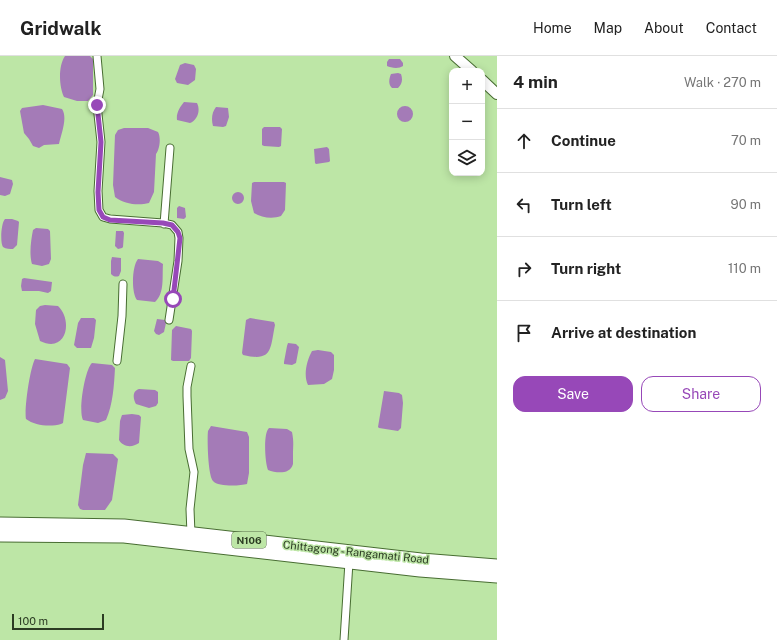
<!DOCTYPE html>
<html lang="en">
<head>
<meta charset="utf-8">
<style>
	:root { --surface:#fff; --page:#f2f2f2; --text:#222; --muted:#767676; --line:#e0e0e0; --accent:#9748b8 }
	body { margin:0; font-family:"Public Sans",sans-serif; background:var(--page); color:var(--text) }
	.controls { position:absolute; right:12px; top:12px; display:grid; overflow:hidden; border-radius:8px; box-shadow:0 2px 10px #0003 }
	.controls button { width:36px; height:36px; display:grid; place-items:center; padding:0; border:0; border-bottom:1px solid var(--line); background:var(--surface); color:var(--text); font:20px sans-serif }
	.scale { position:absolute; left:12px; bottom:10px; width:92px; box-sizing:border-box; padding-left:4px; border:2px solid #2c3c23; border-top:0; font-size:11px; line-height:14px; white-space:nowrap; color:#2c3c23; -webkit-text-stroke:3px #bde6a6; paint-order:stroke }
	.stop { position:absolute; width:12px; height:12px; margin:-9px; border:3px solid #9748b8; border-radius:50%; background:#fff }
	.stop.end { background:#9748b8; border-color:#fff; box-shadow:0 1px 4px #0008 }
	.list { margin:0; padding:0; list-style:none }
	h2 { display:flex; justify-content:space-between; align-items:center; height:52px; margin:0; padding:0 16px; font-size:17px }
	h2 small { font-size:13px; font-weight:400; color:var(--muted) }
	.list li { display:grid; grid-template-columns:26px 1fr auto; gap:12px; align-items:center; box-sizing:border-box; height:64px; padding:0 16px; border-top:1px solid var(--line) }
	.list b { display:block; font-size:15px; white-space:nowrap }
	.list em { font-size:13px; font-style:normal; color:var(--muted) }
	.actions { display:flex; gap:8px; padding:12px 16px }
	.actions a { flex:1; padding:9px 0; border:1px solid var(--accent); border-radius:12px; text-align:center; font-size:14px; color:var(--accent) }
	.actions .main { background:var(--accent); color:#fff }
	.icon { flex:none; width:22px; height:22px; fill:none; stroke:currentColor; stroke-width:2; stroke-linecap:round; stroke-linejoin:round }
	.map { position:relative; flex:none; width:497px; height:584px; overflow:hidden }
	header { display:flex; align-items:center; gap:24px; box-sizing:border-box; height:56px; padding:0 20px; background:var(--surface); border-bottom:1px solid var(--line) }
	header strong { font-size:19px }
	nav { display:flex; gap:22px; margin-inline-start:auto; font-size:14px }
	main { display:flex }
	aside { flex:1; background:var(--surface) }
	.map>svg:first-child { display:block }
	.water { fill:#a47bb7 }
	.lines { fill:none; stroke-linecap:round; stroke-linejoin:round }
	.street-casing { stroke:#486d32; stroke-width:9 }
	.secondary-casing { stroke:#486d32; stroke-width:12 }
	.highway-casing { stroke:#486d32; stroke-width:15 }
	.street { stroke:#fff; stroke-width:7 }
	.secondary { stroke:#fff; stroke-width:10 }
	.highway { stroke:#fff; stroke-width:13 }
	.route { stroke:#9748b8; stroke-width:5 }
	.labels { text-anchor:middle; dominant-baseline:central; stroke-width:3; stroke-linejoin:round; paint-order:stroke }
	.shield { fill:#bde6a6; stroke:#586f4a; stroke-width:1 }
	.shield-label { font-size:10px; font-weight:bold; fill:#2c3c23 }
	.street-label { font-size:11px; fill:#2c3c23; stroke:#bde6a6 }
</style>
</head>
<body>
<header>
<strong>Gridwalk</strong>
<nav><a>Home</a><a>Map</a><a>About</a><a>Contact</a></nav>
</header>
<main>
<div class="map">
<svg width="497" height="584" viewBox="0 0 497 584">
	<rect width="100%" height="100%" fill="#bde6a6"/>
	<!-- water -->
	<path class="water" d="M65 0H90L93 3V39L88 45H77L64 41C59 31 58 10 65 0Z
		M389 3H400L403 7V10C399 13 391 12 387 10V6Z
		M185 7 194 9 196 13 195 24 188 29 177 27 175 23 180 9Z
		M398 17 401 18C403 24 402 28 398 32H392C388 28 389 23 391 18Z
		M184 46 197 47C201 55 197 64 190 67L177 64C176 57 180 51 184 46Z
		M43 49 62 53C68 62 61 78 59 88L44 89 39 92 33 90 29 83 24 77 20 55 22 52Z
		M397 58a8 8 0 1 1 16 0a8 8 0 1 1-16 0Z
		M216 51 228 52 229 61 226 70 223 71 213 70C211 63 212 56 216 51Z
		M264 71H280L282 73 281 90 279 91 264 90 262 89V73Z
		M124 72H148L158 76C161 81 160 93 156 98L154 136 149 147C138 150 124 148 115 141L113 129 115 79 118 74Z
		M327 91 329 93 330 105 329 106 316 108 315 107 314 93Z
		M0 121 12 124 13 128 10 138 5 140 0 139Z
		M254 126H284L286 127 285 154 281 160C273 163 262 162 254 157L251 145 252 127Z
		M232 142a6 6 0 1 1 12 0a6 6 0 1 1-12 0Z
		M179 150 185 152 186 161 184 163 177 162V152Z
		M5 163H12L18 165 19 166 17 189 13 193C10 193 6 193 3 191 0 187 1 167 5 163Z
		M36 172 48 173 50 175 51 203 49 208 42 210 32 208C29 198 31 184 33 174Z
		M116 175H123L124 177 123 191 122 192 118 193 115 190Z
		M112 201 121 202V215L119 220C116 221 114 221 111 218V205Z
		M138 203 158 205 163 208C162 220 165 237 155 246L137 244C131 236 132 210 138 203Z
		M24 222 52 226 51 235 48 237 39 235H22L21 230 22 223Z
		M45 249 58 250C73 264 67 298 40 285L35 268 36 254 40 250Z
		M81 262H94L96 264 94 282 91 292H77L74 289 78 267Z
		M250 262 274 266 275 269C270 293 273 306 243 299L242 297 246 264Z
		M157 263 165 264 166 267 164 276 159 279 156 278 154 275Z
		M176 270 191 273 192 275 191 302 189 305H173L171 304 172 274Z
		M288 287 296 288 299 291 296 307 292 309 284 308V306L287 290Z
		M318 294 331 296 334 299V314L332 323 324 328 308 329C303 319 307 304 312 295Z
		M0 301 5 304 8 335 5 342 0 344Z
		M35 303 67 308 70 312 63 367 61 368C51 371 35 370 26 363 24 353 30 312 35 303Z
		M92 307 112 309 115 312C114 330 113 348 106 364L98 367 83 364C78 355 85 313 92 307Z
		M139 333 155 334 158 336V347L156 350 149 352 136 348C133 343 132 335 139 333Z
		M384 335 399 337 402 339 403 347 401 372 398 375 379 372 378 371Z
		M132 358 139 359 141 361 139 387C132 392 123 391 119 384L120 365 122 359Z
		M211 370 247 376 249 381V417L247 428C240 430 218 431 213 425 208 420 207 383 208 375 209 373 210 372 211 370Z
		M269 372 287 373 292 376C294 386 293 389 293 399 293 402 293 405 293 408 290 419 276 417 268 414 265 407 263 377 269 372Z
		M86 397 113 398 118 403 112 444 105 454H83L80 453 78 449 83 409Z"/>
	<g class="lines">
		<defs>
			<path id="street" d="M97 0 100 33 97 49 101 86 98 135 99 154 103 161 110 163 163 167 172 169 178 176 179 182 178 205 169 264
				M164 168 170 92
				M117 305 122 260 123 228
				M191 310 187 331V340L189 393 194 416 190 453 191 478
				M344 584 349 506"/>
			<path id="secondary" d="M455 0 472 15
				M482 24 497 38"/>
			<path id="highway" d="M0 468 124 470 421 504 497 510
				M0 479 124 480 420 514 497 520"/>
		</defs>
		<!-- street casing -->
		<use href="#street" class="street-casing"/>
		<!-- secondary casing -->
		<use href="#secondary" class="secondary-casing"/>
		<!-- highway casing -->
		<use href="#highway" class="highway-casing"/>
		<!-- street -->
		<use href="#street" class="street"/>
		<!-- secondary -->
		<use href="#secondary" class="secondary"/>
		<!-- highway -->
		<use href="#highway" class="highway"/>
	</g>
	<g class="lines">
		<!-- route -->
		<path class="route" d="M97 49 101 86 98 136 99 154 103 161 110 164 163 167 172 169 178 176 180 182 173 243"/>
	</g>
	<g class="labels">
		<!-- shield labels -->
		<rect class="shield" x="232" y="476" width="34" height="16" rx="3"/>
		<g class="shield-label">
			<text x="249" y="484">N106</text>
		</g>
		<!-- street labels -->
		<g class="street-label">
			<text transform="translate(356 496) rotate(6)">Chittagong - Rangamati Road</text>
		</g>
	</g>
</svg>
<div class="controls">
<button>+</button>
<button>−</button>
<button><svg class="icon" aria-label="layers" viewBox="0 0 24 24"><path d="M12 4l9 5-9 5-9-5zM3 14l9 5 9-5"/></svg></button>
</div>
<div class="scale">100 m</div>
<div class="stop" style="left:173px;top:243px"></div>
<div class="stop end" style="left:97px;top:49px"></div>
</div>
<aside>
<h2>4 min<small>Walk · 270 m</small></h2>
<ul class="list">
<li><svg class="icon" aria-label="ahead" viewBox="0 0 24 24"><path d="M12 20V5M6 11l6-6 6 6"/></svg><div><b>Continue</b></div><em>70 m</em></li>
<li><svg class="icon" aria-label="left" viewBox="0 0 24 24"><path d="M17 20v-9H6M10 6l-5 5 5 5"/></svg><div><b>Turn left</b></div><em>90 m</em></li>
<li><svg class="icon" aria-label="right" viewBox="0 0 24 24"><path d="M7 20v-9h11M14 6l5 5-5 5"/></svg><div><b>Turn right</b></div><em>110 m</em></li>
<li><svg class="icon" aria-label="arrive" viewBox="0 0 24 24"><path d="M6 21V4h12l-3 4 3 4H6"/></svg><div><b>Arrive at destination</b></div></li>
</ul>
<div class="actions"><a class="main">Save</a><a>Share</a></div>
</aside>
</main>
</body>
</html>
